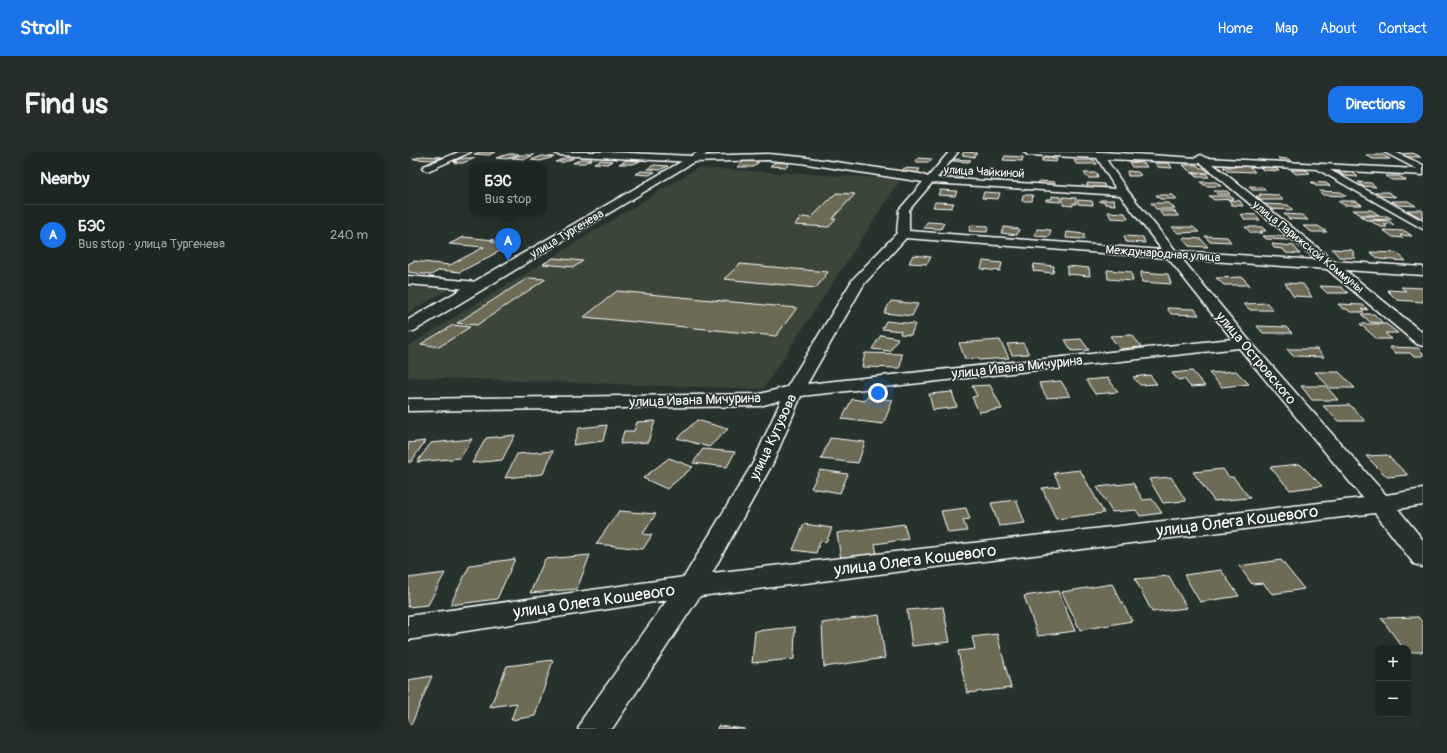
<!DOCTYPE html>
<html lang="en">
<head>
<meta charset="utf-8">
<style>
	:root { --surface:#1c2622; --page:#252e2a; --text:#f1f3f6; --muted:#a0a5a5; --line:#3a4340; --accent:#1a73e8 }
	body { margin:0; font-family:Pangolin,sans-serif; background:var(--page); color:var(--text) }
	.controls { position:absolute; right:12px; bottom:12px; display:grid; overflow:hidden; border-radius:8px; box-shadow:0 2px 10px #0003 }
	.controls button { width:36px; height:36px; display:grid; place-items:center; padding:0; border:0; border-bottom:1px solid var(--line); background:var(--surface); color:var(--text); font:20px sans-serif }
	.you { position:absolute; left:470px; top:241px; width:14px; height:14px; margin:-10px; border:3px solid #fff; border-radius:50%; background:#1a73e8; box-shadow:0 0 0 6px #1a73e833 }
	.badge { display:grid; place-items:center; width:26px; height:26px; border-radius:50%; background:var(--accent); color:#fff; font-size:13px; font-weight:700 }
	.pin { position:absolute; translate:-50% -33px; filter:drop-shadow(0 1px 2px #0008) }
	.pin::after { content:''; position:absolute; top:21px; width:14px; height:12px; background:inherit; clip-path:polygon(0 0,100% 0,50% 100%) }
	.popup { position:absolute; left:62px; top:11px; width:76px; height:52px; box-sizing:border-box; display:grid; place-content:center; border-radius:8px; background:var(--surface); filter:drop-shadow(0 1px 3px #0005); font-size:13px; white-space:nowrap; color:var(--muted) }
	.popup b { font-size:15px; color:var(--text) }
	.popup::after { content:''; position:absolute; left:50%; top:100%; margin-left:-8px; border:8px solid transparent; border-top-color:var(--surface) }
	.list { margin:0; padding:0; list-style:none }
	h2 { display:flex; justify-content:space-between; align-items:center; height:52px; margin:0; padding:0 16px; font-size:17px }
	h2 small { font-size:13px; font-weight:400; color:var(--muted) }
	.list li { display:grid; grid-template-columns:26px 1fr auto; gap:12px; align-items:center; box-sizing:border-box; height:60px; padding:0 16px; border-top:1px solid var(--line) }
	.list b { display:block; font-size:15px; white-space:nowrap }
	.list p { margin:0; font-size:13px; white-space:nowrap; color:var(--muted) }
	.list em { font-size:13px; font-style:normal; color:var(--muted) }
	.map { position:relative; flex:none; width:1015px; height:577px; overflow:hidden; border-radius:12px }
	header { display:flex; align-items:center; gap:24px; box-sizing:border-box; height:56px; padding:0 20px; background:var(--accent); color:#fff }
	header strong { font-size:19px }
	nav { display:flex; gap:22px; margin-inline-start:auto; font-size:14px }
	.intro { display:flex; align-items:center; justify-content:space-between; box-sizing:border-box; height:96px; padding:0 24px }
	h1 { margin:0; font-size:28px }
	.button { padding:10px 18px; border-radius:12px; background:var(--accent); color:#fff; font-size:14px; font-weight:700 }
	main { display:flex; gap:24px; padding:0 24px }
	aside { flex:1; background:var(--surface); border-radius:12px; box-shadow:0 2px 10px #0003 }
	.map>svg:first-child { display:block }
	.built { fill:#3b4439 }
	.building { fill:#6d6a56; stroke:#fff }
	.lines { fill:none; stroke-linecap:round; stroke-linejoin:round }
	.minor-casing { stroke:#fff; stroke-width:3 }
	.tertiary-casing { stroke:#fff; stroke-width:3 }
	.minor { fill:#26332d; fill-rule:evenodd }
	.tertiary { fill:#26332d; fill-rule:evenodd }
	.labels { text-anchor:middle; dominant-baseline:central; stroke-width:3; stroke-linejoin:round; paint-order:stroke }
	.far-street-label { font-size:12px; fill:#fff; stroke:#26332d }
	.street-label { font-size:14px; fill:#fff; stroke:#26332d }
	.near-street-label { font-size:17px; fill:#fff; stroke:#26332d }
</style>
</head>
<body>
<header>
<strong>Strollr</strong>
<nav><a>Home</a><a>Map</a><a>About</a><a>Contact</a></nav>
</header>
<div class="intro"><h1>Find us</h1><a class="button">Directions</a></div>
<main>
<aside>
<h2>Nearby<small></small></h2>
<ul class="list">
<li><span class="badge">A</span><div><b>БЭС</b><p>Bus stop · улица Тургенева</p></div><em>240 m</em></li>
</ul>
</aside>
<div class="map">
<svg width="1015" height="577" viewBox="0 0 1015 577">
	<rect width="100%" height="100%" fill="#26332d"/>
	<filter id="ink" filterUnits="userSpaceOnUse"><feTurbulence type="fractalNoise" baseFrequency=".025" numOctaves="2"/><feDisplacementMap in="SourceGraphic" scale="8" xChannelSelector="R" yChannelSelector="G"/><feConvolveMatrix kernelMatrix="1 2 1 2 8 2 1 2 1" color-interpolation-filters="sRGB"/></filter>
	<g filter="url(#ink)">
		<!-- built -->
		<path class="built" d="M289 16 493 27 355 237 0 225V194Z
			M0 132 43 136 0 161Z"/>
		<!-- building -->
		<path class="building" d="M72 0H87L81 3 66 2Z
			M556 0 569 1 566 5 554 3Z
			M1005 1 1014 5H1000L992 2Z
			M101 2H111L99 7 88 6Z
			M113 3H126L117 7 104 6Z
			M958 3H975L982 7H965Z
			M14 4 34 5 25 8 5 7Z
			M134 4 146 5 132 9 123 8Z
			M597 4 615 5 614 9 595 8Z
			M55 6H67L55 11H46L49 10 45 9Z
			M158 6H166L156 10H147Z
			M510 6 524 7 522 10H507Z
			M637 6 649 7 648 10 634 9V7Z
			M870 6 880 7 886 11H875Z
			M173 7H184L176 11H165Z
			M547 7 563 8 561 10 545 9Z
			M193 8 205 9 199 12 186 11Z
			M219 8 232 9 225 12H211Z
			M666 8H686L689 12H668Z
			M336 9 351 10 345 15H329Z
			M367 10 381 11 379 13H381L378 15 362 14Z
			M721 10 736 11 739 15H724Z
			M747 11H761L764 16 750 15Z
			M246 13 260 14 252 18 239 17Z
			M775 13H789L792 16H796L802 21H783Z
			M826 14H841L847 20 819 19 815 15H827Z
			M852 15 868 16 871 19 855 18Z
			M496 16 512 17 509 21 493 20Z
			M883 18H898L902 21 888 22Z
			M233 19 247 20 241 23 228 22Z
			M719 19 730 20 733 23H731V24H720Z
			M930 20H941L946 21 950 25 937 24Z
			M676 21H689L690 26H680Z
			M784 21H797L801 25H788Z
			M538 23 554 24 552 29 536 28Z
			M585 24 593 25 591 31 582 30Z
			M977 24H991L998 28H984Z
			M631 29 647 30 646 34 630 33Z
			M792 30H808L813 34H798Z
			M903 30 918 31 922 34H908Z
			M950 30 963 31 968 35 955 34Z
			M679 31 696 32 697 36 680 35Z
			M841 34 854 35 858 38H844Z
			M532 38 549 39 547 44 530 43Z
			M806 39H819L822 42H809Z
			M911 39 933 40 938 44 915 43Z
			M576 40 592 41 590 47 574 46Z
			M967 40H980L988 45 974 44Z
			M428 41 447 42 424 67H428L421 75 386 73 394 65 403 66Z
			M851 42 870 43 875 48H852L848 44H853Z
			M615 43H625L624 49H614Z
			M748 43H765L769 47H752Z
			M644 44 653 45V50L638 49V47H644Z
			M801 44H822L826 47 806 48Z
			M655 45 668 46V52L665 51V54L655 53Z
			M670 48 684 49 685 53 670 52Z
			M692 48H706L707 53 697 52V50H692Z
			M821 48 832 49 835 54 824 53Z
			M930 49H948L954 53H936Z
			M983 49H1000L1008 54 991 53Z
			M527 50 546 51 543 56 525 55Z
			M743 51H761L767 57H748Z
			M857 52 880 53 885 58 862 57Z
			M945 58H963L971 63H953Z
			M999 58H1013L1015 59V66L1011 65Z
			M751 59H766L771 64H755Z
			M700 60 717 61 720 67 703 66Z
			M833 62 848 63 852 68H837Z
			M876 62 894 63 900 68 881 67Z
			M952 64H979L984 67 958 68Z
			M961 68 981 69 986 73 976 72 979 75H973Z
			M519 70 536 71 533 77 516 76Z
			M563 73 580 74 579 80 561 79Z
			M895 74H910L919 80H904Z
			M596 75 611 77 609 83 593 81Z
			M764 75H785L791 80 770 81Z
			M837 75H854L858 79H852L855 81H843Z
			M629 77 643 78 641 85 627 84Z
			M975 78 997 79 1004 84 992 83 995 86 985 85Z
			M659 80 676 82V87L658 86Z
			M716 84 735 85 737 91 718 90Z
			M797 84 819 85 823 90 801 89Z
			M855 84H876L881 88 858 87Z
			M56 85 86 88 83 90 105 92 52 120 32 118 23 123 0 120V112L6 109 42 113 76 95 41 92Z
			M775 86 793 87 800 95 781 94Z
			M864 92 886 94 892 102 878 101 875 97 866 96Z
			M924 97 944 98 947 102H944L948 106 931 105Z
			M962 100 989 101 998 109 971 107Z
			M505 103 523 105 519 112 501 111Z
			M145 106 175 109 166 115 135 112Z
			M575 109 594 111 592 119 573 117Z
			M332 112 420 120 408 136 316 127Z
			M626 112 646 114 645 121 625 119Z
			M659 114 681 116 682 124 659 122Z
			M699 118 723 120 725 129 700 127Z
			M733 120 760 122 763 132 734 130Z
			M834 125 842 133H816L808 126Z
			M120 126 138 127 69 173 49 171Z
			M877 131 895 132 904 145 885 144Z
			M912 134 933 135 940 141H919Z
			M993 135 1015 136V150L989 148 979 138 998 139Z
			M209 139 389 156 368 184 176 165Z
			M483 149 510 152 504 164 476 161Z
			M859 151 865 158H842L836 152Z
			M930 152 955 153 960 158 953 157 956 160H942L939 157H935Z
			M759 156 787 157 791 163 763 162Z
			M953 162H966L975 171 962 170Z
			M478 169 507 172 503 183 492 182 493 179 474 177Z
			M952 172H978L990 181H977L984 187H969Z
			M45 173 62 175 31 195 13 192Z
			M849 174 878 175 884 181H855Z
			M473 183 490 186 482 199 464 197Z
			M724 183 734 195 712 197 702 184Z
			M673 187 681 198 664 199 657 188Z
			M592 188 601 206 571 208 570 206 557 207 551 191Z
			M615 191 621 202 604 203 599 192Z
			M981 195 1010 196 1015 201V204H1005L1002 201H987Z
			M879 197H909L916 205 885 204Z
			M457 201 494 202 492 216 454 215Z
			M784 219 797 234 783 235 776 227 770 228 764 221Z
			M828 219 841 232 814 235 801 221Z
			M907 220H931L947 236H922Z
			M742 223 749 232 732 233 725 225Z
			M700 226 710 240 687 242 678 228Z
			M653 229 662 244 639 246 631 231Z
			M582 233 594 257 571 260 564 245 569 244 564 234Z
			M893 234H918L930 248H904Z
			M544 240 549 255 525 258 521 242Z
			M459 245 485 248 475 272 434 267 444 247 457 249Z
			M942 253 957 269H930L915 254Z
			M289 268 320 277 301 295 269 286Z
			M247 269 240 290 212 292 216 279H226L229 270Z
			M199 273 195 289 165 293 171 276Z
			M107 283 94 308 64 311 78 286Z
			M422 286 457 290 450 311 413 307Z
			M64 287 52 306 9 310 23 291Z
			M17 289 3 310H0V291Z
			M295 297 327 300 319 315 285 311Z
			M145 299 135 322 97 326 109 302Z
			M979 303 1000 323 979 325 958 304Z
			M261 306 285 315 259 337 235 326Z
			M892 312 914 334 882 338 862 315Z
			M815 317 821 325H825L842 346 806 349 785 320Z
			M412 318 440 322 432 341 403 336Z
			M672 318 696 361 648 367 634 336 652 334 646 321Z
			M763 325 778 349 755 351 741 327Z
			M725 331 735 348 744 347 754 361 732 364 728 358 704 360 689 335Z
			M608 348 617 371 591 374 583 351Z
			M558 356 562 367 555 368 559 379 540 381 533 359Z
			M211 359 248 362 235 382 244 383 235 397 188 392Z
			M396 372 424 376 418 390 412 389 408 401 385 398Z
			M496 372 500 387 467 392 469 402 433 408 429 381Z
			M182 403 169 437 122 441 137 407Z
			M107 407 89 447 42 453 62 413Z
			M873 408 896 437 864 442 855 431 844 432 831 414Z
			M813 418 831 444 792 450 776 423Z
			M37 421 20 453 0 455V426Z
			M761 424 779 456 744 460 727 427Z
			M704 432 724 469 672 478 654 440Z
			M650 439 667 479 630 484 616 444Z
			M535 455 542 490 504 494 499 458Z
			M471 463 477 506 416 515 414 471Z
			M1010 465 1015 471V500H1000V496H995L973 466Z
			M387 475 386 507 344 511 347 479Z
			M589 482 603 536 559 541 550 499 567 497 564 485Z
			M145 508 127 564 103 568 109 551 82 555 99 514Z
			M24 524 4 571 0 572V528Z
			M310 574 337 577H309Z"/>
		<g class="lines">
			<defs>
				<path id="minor" d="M51 0H63L22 18 19 19 14 16 16 14Z
					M146 0H199L284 4 360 2 393 5 512 22 520 25 541 0H550L529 26 708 37 689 6 620 3 616 0H694L788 6 792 3 798 6 1009 17 976 0H987L1015 13V23L922 18 1015 69V77L909 17 805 12 926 109 1015 115V123L937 118 1015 181V194L1009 192 919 117 774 107 841 188 978 343 1015 337V353L990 357 1015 388V415L1006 412 967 361 292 444 204 577H170L175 566 259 448 0 488V464L276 425 345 311 373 248 352 254 0 259V247L352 242 379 235 445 127 489 81 491 58 515 30 393 11 360 8 284 10 150 3ZM698 7 793 11 909 108 768 99 719 38ZM524 31 712 43 754 98 501 79V58ZM498 86 760 106 824 187 399 232 456 132ZM831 196 955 346 304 421 365 311 393 244Z
					M0 124 70 130 75 131 77 134 75 137 70 138 0 132Z"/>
				<path id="tertiary" d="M290 0H302L6 179 0 180V168Z"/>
			</defs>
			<!-- minor casing -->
			<use href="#minor" class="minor-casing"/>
			<!-- tertiary casing -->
			<use href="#tertiary" class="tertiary-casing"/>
			<!-- minor -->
			<use href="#minor" class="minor"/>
			<!-- tertiary -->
			<use href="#tertiary" class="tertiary"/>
		</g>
	</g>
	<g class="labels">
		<!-- far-street labels -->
		<g class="far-street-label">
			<text transform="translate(576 20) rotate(3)">улица Чайкиной</text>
			<text transform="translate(159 82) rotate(-31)">улица Тургенева</text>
			<text transform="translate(900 95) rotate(39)">улица Парижской Коммуны</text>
			<text transform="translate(755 102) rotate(4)">Международная улица</text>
		</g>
		<!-- street labels -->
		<g class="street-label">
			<text transform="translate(848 206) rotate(50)">улица Островского</text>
			<text transform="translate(609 215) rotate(-6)">улица Ивана Мичурина</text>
			<text transform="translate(287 248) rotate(-2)">улица Ивана Мичурина</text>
			<text transform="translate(365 285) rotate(-65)">улица Кутузова</text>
		</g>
		<!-- near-street labels -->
		<g class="near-street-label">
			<text transform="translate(829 369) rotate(-7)">улица Олега Кошевого</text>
			<text transform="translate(507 408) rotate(-7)">улица Олега Кошевого</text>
			<text transform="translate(186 449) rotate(-8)">улица Олега Кошевого</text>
		</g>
	</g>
</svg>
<div class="controls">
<button>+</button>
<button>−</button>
</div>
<div class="you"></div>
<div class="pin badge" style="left:100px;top:109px">A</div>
<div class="popup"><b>БЭС</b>Bus stop</div>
</div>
</main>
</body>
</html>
